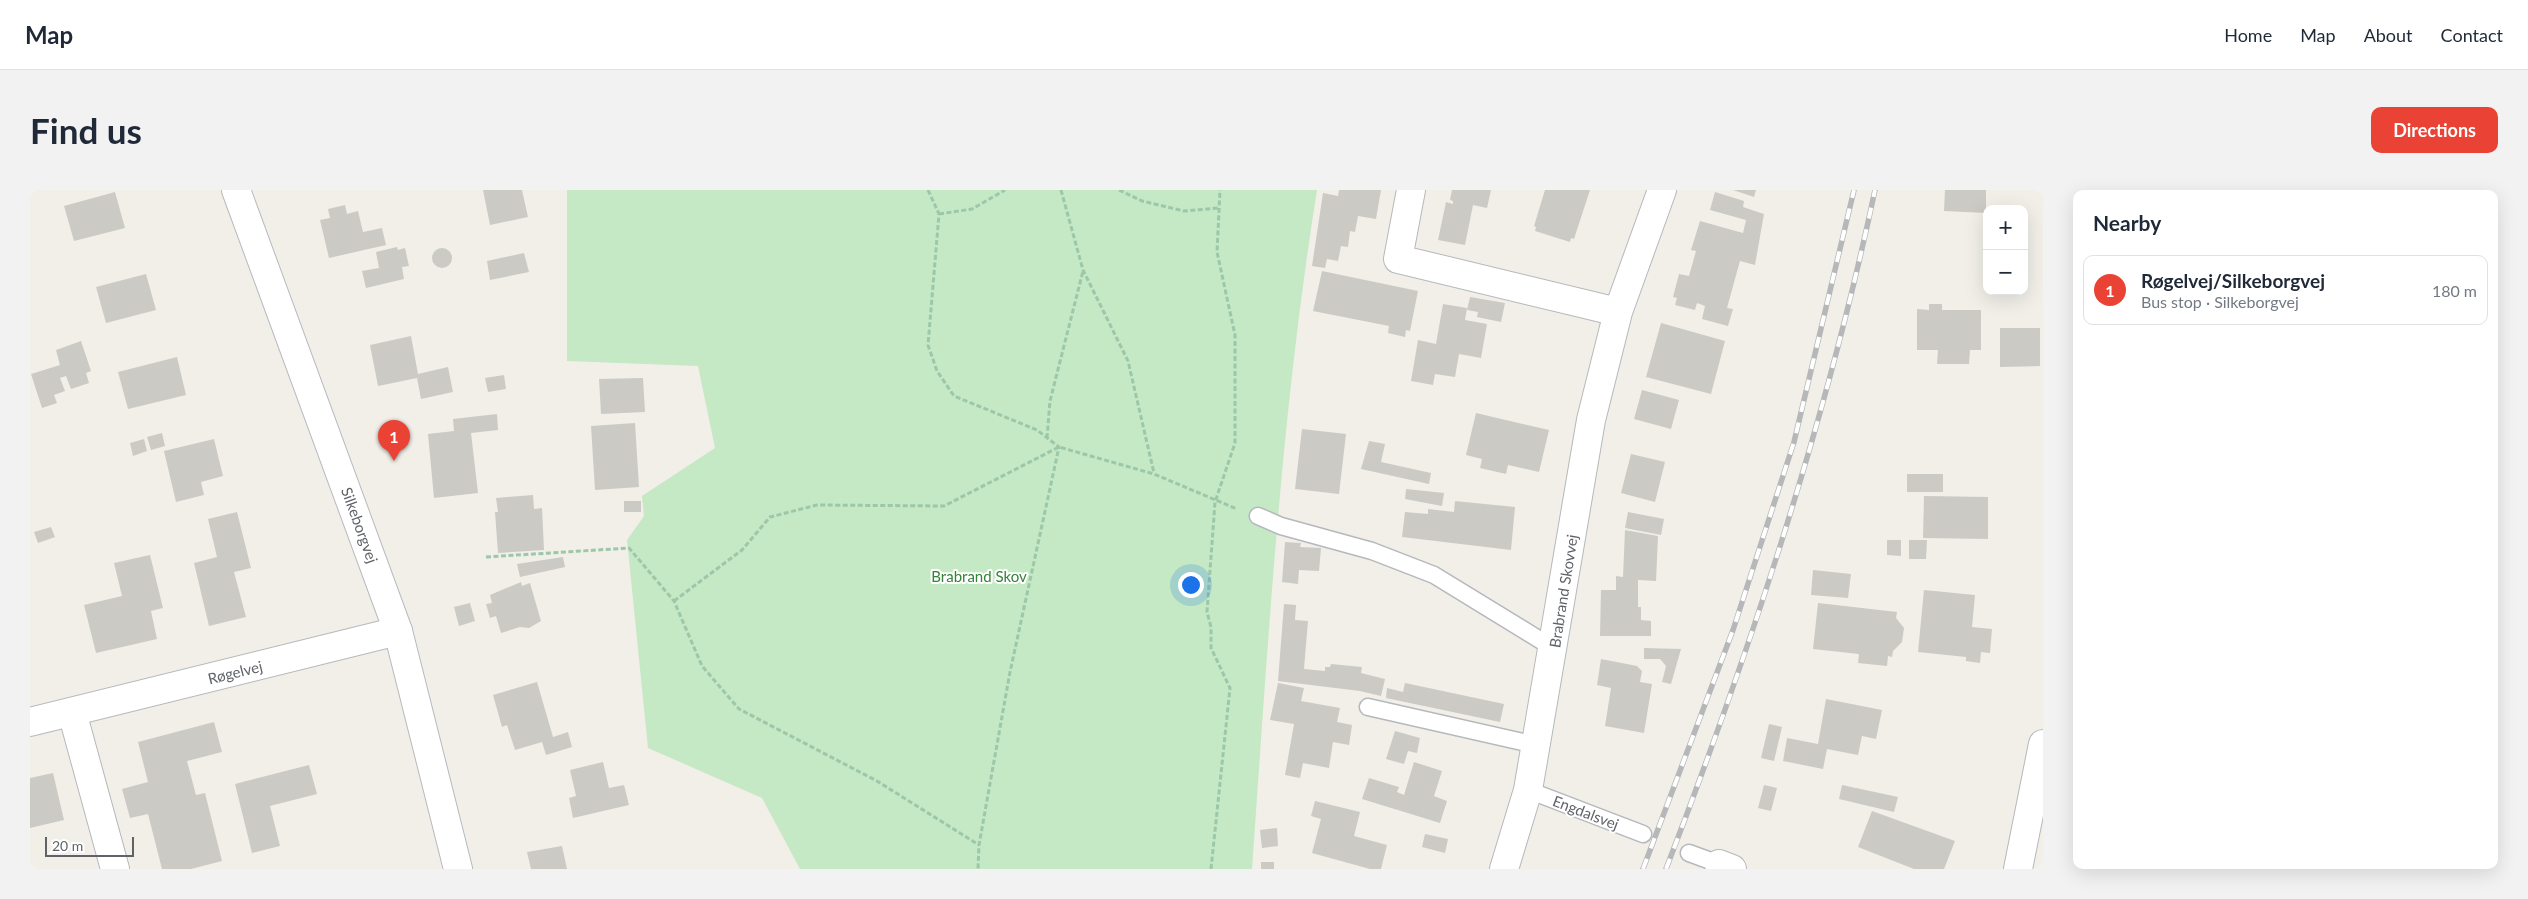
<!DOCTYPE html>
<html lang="en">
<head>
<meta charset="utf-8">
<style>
	:root { --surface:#fff; --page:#f2f2f3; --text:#1f2937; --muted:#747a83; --line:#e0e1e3; --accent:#ea4335 }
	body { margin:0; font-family:Lato,sans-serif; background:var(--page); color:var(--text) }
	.controls { position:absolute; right:15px; top:15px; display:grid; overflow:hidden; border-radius:10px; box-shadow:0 5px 20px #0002 }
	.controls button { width:45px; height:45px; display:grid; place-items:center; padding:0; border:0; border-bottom:1px solid var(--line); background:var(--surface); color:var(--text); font:25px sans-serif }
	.scale { position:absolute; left:15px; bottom:12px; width:89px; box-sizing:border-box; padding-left:5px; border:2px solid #5f6368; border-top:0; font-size:14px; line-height:18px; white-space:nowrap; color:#5f6368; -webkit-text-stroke:4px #fff; paint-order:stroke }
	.you { position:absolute; left:1160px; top:394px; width:18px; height:18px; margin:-12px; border:4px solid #fff; border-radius:50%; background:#1a73e8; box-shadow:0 0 0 8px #1a73e833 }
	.badge { display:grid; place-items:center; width:32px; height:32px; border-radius:50%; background:var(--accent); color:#fff; font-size:16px; font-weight:700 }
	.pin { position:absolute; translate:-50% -41px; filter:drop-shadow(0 1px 2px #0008) }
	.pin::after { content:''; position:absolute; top:26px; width:18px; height:15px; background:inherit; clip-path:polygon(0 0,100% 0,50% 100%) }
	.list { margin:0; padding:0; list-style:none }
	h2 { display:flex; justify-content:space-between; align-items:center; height:65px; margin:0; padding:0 20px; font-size:21px }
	h2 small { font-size:16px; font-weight:400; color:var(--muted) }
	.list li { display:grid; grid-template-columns:32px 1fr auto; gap:15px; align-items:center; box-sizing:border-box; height:70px; margin:0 10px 10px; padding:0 10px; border:1px solid var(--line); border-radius:10px }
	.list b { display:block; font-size:19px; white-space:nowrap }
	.list p { margin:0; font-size:16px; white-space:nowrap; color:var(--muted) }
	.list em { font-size:16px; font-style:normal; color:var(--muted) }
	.map { position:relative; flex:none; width:2013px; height:679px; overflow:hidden; border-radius:10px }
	header { display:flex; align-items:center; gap:30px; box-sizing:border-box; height:70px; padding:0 25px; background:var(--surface); border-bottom:1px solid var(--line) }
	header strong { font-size:24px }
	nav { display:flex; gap:28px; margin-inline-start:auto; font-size:18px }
	.intro { display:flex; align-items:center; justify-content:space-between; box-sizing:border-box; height:120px; padding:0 30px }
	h1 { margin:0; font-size:35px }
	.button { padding:12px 22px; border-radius:10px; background:var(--accent); color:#fff; font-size:18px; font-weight:700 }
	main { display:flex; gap:30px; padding:0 30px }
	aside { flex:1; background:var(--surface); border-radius:10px; box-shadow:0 5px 20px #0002 }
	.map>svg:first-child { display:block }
	.green { fill:#c5e8c5 }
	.building { fill:#cccac5 }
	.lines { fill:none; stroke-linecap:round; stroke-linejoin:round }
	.service-casing { stroke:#b5b8bc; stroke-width:19 }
	.minor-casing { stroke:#b5b8bc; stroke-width:30 }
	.secondary-casing { stroke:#b6babf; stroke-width:30 }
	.path { stroke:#9cc7a9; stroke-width:3; stroke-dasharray:5 2.5; stroke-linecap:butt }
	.service { stroke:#fff; stroke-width:16 }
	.minor { stroke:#fff; stroke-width:28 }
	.secondary { stroke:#fff; stroke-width:28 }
	.rail-casing { stroke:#b6b7b8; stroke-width:5.5 }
	.rail { stroke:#fff; stroke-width:4; stroke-dasharray:11; stroke-linecap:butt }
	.labels { text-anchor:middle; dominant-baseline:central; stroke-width:4; stroke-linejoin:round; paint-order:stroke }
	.street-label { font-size:15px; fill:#5f6368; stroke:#fff }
	.park-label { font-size:15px; fill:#348238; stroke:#fff }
</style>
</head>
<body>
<header>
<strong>Map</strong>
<nav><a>Home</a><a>Map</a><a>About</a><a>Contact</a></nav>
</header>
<div class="intro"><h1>Find us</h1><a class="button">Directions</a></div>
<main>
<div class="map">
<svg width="2013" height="679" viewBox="0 0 2013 679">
	<rect width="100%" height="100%" fill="#f1efe8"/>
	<!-- green -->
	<path class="green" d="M537 0H1287C1251 225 1238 452 1222 679H770L732 608 618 558 597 350 614 326 612 306 685 258 668 176 537 171Z"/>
	<!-- building -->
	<path class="building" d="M453 0H492L498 27 460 35Z
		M1309 0H1351L1346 29 1328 26 1325 42 1320 41 1318 57 1311 56 1308 71 1297 69 1295 78 1282 76 1293 3 1308 6Z
		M1422 0H1461L1457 18 1443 15 1435 55 1408 50 1416 12 1423 14V11L1420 10Z
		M1515 0H1560L1544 49 1541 48 1540 52 1505 41 1506 37 1504 36Z
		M1703 0H1726L1724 7Z
		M1915 0H1956V23L1914 21Z
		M85 2 95 38 44 51 34 16Z
		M1685 2 1714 11 1713 17 1734 24 1725 75 1710 71 1697 118 1703 119 1698 136 1672 129 1675 116 1667 113 1665 120 1645 115 1647 108 1643 107 1649 84 1659 86 1666 61 1661 60 1670 31 1713 43 1716 30 1680 20Z
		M315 15 317 24 328 21 333 42 352 38 356 55 299 68 290 30 300 28 298 19Z
		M367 57 368 60 375 58 379 76 372 77 374 89 336 98 332 81 349 78 346 62Z
		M402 68a10 10 0 1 1 20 0a10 10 0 1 1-20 0Z
		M494 63 499 82 460 90 457 71Z
		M1292 81 1388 101 1380 141 1376 140 1375 147 1358 143 1359 136 1283 121Z
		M116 84 126 120 76 133 66 97Z
		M1440 107 1475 113 1471 132 1447 127 1448 122 1437 120Z
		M1413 114 1437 118 1435 130 1457 134 1451 168 1429 164 1425 187 1405 184 1403 195 1381 191 1388 150 1406 154Z
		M1899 114H1912V120H1951V160H1940L1939 174H1907L1908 160H1887V119L1899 120Z
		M1631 133 1695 151 1681 204 1616 187Z
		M1970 138H2010V176L1970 177Z
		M381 146 388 184 418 177 423 202 391 209 387 188 348 196 340 155Z
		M51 151 61 181 56 183 59 193 41 199 36 186 30 188 35 201 24 205 27 213 12 218 1 184 30 175 26 160Z
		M147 167 156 205 98 219 88 182Z
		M474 185 476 199 458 202 455 188Z
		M613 188 615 222 571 224 569 189Z
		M1612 200 1649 210 1641 239 1604 229Z
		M1446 223 1519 240 1509 282 1478 275 1476 284 1450 278 1452 269 1436 265Z
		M467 224 468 240 441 243 448 303 404 308 398 244 424 241 423 229Z
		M605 233 609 297 565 300 561 236Z
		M1272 239 1316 244 1309 304 1265 299Z
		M132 243 135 256 121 260 117 247Z
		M114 249 117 261 103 266 100 253Z
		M184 249 193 286 171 292 174 305 146 312 134 261Z
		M1339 251 1355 254 1351 272 1401 283 1399 294 1331 279Z
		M1601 264 1635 272 1625 312 1591 303Z
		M1877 284H1913V302H1877Z
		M1376 299 1414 303 1412 316 1375 309Z
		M503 305 504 319 512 318 514 360 468 363 465 322H468L466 308Z
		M1894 306 1958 307V349L1893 348Z
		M594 311H611V322H594Z
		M1425 311 1485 317 1481 360 1372 347 1375 322 1398 324V319L1424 322Z
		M207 322 221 378 204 382 216 427 179 436 164 373 187 367 178 329Z
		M1598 322 1634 329 1631 345 1595 338Z
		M21 337 25 347 8 353 4 342Z
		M1595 340 1628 346 1626 391 1608 390V417H1611V430L1621 431V446H1570L1571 400H1586V386L1593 387Z
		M1857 350H1871V366L1857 365Z
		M1879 350H1897L1896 369H1879Z
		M1255 352 1271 353 1270 357 1291 358 1289 381 1269 380 1268 394 1252 392Z
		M120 365 133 418 121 421 127 449 66 463 54 415 92 406 84 373Z
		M533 367 535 377 490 387 487 374Z
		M1783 380 1821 384 1818 408 1781 405Z
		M491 392 492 396 500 393 511 431 499 438 490 437 471 443 466 426 460 428 456 414 462 413 460 405Z
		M1894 400 1945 405 1942 437 1962 439 1960 463 1951 462 1950 473 1936 471V467L1888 462Z
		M440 413 445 431 429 436 424 417Z
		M1788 413 1867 422 1866 428 1874 438 1872 452 1863 461 1862 467 1858 466 1857 476 1828 473 1829 464 1783 459Z
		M1254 414 1266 415 1265 430 1278 431 1274 479 1295 481V477H1300L1301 474 1332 477 1331 483 1355 489 1351 506 1330 501 1248 491Z
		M1614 458 1651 459 1641 494 1632 492 1636 476 1630 469H1614Z
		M1571 469 1607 476 1612 481 1610 492 1622 494 1614 543 1575 536 1581 498 1567 495Z
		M507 492 523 547 538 542 542 557 516 565 512 552 485 560 477 535 472 537 463 505Z
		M1248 493 1274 498 1271 511 1310 518 1307 532 1322 535 1319 555 1303 552 1299 578 1273 573 1270 588 1255 585 1264 534 1240 530Z
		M1375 493 1474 514 1470 532 1356 508 1357 498 1373 502Z
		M1796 509 1852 520 1846 549 1832 546 1828 565 1797 559 1793 579 1753 571 1757 548 1788 554Z
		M184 532 192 562 157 571 166 605 175 603 192 671 161 679H132L118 624 100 628 92 599 118 592 108 552Z
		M1739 534 1752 537 1744 571 1731 568Z
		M1365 541 1390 548 1387 563 1378 561 1374 574 1356 569Z
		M573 572 579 598 594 595 599 615 543 628 539 608 546 606 540 580Z
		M1384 572 1412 581 1404 606 1417 611 1410 633 1332 609 1339 588 1369 597 1367 602 1374 605Z
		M279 575 287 604 240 616 250 656 222 663 205 594Z
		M23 583 34 630 0 638V588Z
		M1734 595 1747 598 1741 621 1728 618Z
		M1812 595 1868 607 1864 622 1809 609Z
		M1285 611 1330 622 1324 646 1357 655 1351 679H1340L1282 663 1291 629 1281 626Z
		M1842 621 1925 651 1914 679H1884L1828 657Z
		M1247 638 1248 656 1232 658 1230 640Z
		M1395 644 1418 649 1415 663 1392 657Z
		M532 656 537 679H501L497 662Z
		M1231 672H1244V679H1231Z"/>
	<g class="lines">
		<defs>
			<path id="service" d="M1228 326 1251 336 1342 361 1404 385 1523 458
				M1338 517 1506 555
				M1498 600 1613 644
				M1659 663 1689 674"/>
			<path id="minor" d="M1381 0 1368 69 1588 122
				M42 522 85 679
				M0 532 368 441
				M1689 674 1702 679
				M1474 679 1498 600 1561 230 1588 122 1632 0
				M1988 679 2013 554"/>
			<path id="secondary" d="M206 0 368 441 428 679"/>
		</defs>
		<!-- service casing -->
		<use href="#service" class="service-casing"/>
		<!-- minor casing -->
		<use href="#minor" class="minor-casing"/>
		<!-- secondary casing -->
		<use href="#secondary" class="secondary-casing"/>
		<!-- path -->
		<path class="path" d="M898 0 909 24 898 155 907 181 924 206 1007 240 1029 257 980 482 949 655 948 679
			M1031 0 1053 80 1098 171 1124 283
			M1089 0 1112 11 1154 21 1189 18
			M909 24 942 19 975 0
			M1017 248 1020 211 1053 81
			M456 367 599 358 644 411 672 476 709 519 847 591 949 655
			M644 411 712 360 740 327 787 315 914 316 1029 257 1124 284 1207 319
			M1181 679 1200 498 1181 458V437L1177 422 1185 312 1205 253V145L1187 62 1190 0"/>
		<!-- service -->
		<use href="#service" class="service"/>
		<!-- minor -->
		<use href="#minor" class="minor"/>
		<!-- secondary -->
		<use href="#secondary" class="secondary"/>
		<defs>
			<path id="rail" d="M1613 679 1703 440 1764 252 1824 0
				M1636 679C1721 458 1796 232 1845 0"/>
		</defs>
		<!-- rail casing -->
		<use href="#rail" class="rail-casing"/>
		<!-- rail -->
		<use href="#rail" class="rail"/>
	</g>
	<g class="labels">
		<!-- street labels -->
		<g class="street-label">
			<text transform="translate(330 335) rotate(70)">Silkeborgvej</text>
			<text transform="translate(1533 401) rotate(-81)">Brabrand Skovvej</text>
			<text transform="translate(205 482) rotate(-14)">Røgelvej</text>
			<text transform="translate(1556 622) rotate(21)">Engdalsvej</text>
		</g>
		<!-- park labels -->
		<g class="park-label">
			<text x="949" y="386">Brabrand Skov</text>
		</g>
	</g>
</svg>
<div class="controls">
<button>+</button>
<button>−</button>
</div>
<div class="scale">20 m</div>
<div class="you"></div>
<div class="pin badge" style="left:364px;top:271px">1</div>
</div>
<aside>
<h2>Nearby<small></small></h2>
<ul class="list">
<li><span class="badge">1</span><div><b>Røgelvej/Silkeborgvej</b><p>Bus stop · Silkeborgvej</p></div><em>180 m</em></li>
</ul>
</aside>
</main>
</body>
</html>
